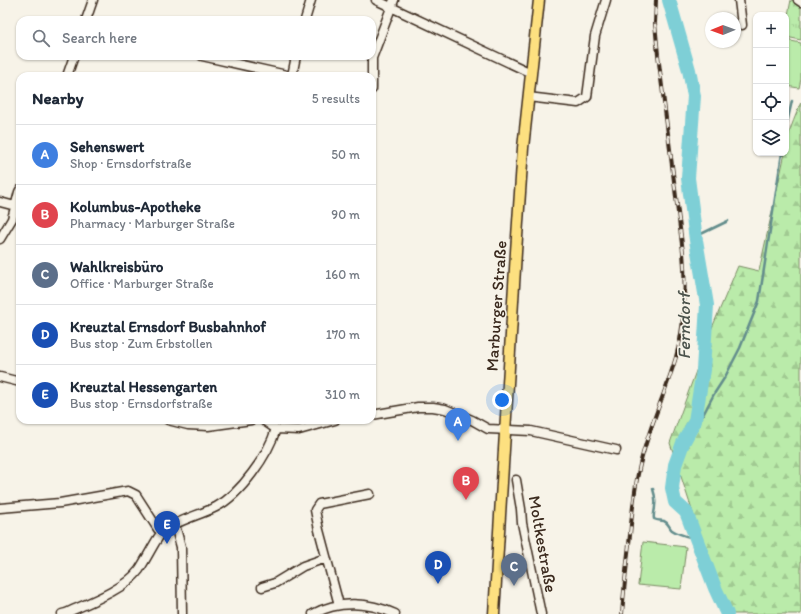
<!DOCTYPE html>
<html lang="en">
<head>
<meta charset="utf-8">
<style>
	:root { --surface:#fff; --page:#f2f2f3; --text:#1f2937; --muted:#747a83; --line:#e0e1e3; --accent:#2563eb }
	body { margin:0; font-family:Itim,sans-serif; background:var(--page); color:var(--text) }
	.controls { position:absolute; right:12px; top:12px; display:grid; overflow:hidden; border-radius:8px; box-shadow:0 1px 3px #0004 }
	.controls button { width:36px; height:36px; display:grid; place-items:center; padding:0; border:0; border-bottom:1px solid var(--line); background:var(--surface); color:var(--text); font:20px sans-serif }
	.compass { position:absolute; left:705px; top:12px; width:36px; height:36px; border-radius:50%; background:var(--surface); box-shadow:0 1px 3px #0004; rotate:269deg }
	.you { position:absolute; left:502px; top:400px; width:14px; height:14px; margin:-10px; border:3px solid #fff; border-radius:50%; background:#1a73e8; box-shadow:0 0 0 6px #1a73e833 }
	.badge { display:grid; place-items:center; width:26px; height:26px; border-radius:50%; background:var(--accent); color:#fff; font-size:13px; font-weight:700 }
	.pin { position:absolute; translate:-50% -33px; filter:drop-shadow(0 1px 2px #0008) }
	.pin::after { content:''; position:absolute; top:21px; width:14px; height:12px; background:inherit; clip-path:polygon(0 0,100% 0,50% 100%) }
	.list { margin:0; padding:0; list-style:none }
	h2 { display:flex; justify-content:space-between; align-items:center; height:52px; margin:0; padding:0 16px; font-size:17px }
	h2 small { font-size:13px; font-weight:400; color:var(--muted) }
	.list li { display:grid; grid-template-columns:26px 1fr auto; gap:12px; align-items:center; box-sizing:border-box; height:60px; padding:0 16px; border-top:1px solid var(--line) }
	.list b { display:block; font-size:15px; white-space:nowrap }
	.list p { margin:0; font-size:13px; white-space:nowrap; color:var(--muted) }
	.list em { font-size:13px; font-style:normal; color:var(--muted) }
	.icon { flex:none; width:22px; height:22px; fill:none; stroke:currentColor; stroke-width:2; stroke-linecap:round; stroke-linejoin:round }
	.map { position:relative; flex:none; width:801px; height:614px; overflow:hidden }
	.search { position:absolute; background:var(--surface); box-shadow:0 1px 3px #0004; left:16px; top:16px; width:360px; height:44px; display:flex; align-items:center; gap:10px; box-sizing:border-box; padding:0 14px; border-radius:12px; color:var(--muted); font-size:15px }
	.panel { position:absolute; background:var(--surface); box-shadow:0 1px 3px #0004; left:16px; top:72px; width:360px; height:352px; border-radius:12px }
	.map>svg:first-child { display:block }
	.grass { fill:#baebaa; stroke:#7a8a64 }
	.forest { fill:url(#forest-firs); stroke:#7a8a64 }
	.park { fill:url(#park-tufts); stroke:#7a8a64 }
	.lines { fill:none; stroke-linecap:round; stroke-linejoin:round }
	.stream { stroke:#638d8c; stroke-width:2.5 }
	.river { stroke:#7ecfd6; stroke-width:14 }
	.minor-casing { stroke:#3b2a1e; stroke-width:11 }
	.major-casing { stroke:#3b2a1e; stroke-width:13 }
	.minor { stroke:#f7f3e8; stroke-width:8 }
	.major { stroke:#fde080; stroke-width:10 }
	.rail-casing { stroke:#3b2a1e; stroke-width:4 }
	.rail { stroke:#f7f3e8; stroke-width:2.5; stroke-dasharray:8; stroke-linecap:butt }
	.labels { text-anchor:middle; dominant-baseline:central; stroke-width:3; stroke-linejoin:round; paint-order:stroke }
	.street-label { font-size:17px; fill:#3b2a1e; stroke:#f7f3e8 }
	.water-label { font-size:18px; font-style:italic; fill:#4c534c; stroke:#f7f3e8 }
</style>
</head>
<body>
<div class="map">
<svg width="801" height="614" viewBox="0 0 801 614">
	<defs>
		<pattern id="forest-firs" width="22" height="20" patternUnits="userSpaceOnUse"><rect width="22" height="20" fill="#baebaa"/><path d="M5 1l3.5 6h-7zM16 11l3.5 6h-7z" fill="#a1ca92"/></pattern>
		<pattern id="park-tufts" width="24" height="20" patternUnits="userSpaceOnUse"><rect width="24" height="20" fill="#baebaa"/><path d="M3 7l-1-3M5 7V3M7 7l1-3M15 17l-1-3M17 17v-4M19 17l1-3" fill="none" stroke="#a1ca92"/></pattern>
	</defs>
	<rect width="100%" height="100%" fill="#f7f3e8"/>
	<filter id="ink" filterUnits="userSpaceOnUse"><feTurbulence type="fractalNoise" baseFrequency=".025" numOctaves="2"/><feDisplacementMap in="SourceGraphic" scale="8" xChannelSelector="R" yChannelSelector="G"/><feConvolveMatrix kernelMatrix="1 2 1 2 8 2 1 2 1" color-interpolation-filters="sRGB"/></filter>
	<g filter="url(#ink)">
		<!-- grass -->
		<path class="grass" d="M786 40 801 43V79L799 88 786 86Z
			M643 542 686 547 681 589 638 585Z"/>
		<!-- forest -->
		<path class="forest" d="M801 102V614H731L717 586 670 443 709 335 738 266 759 271 785 153H786C786 135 795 118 801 102Z"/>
		<!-- park -->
		<path class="park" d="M791 0H793L801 5V40L786 37V25Z"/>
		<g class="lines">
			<!-- stream -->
			<path class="stream" d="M786 127 792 101
				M696 240 701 234 728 221
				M695 421 702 417 714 394 725 377 740 348 759 301 782 153
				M653 489C655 495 656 500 655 506 655 511 653 514 654 519 658 521 660 520 664 521 669 523 669 528 672 530 679 535 689 537 697 539"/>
			<!-- river -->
			<path class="river" d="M669 0 689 70 694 96 688 178 696 240 707 305 703 370 695 421 683 443 675 465 672 488 675 502 686 512 715 588 727 614"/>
			<defs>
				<path id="minor" d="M376 0 531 73
					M739 0 742 25
					M798 0 801 2
					M86 20 93 0
					M305 20 311 0
					M202 56 291 76
					M67 76 74 56
					M292 76 296 56
					M372 89V58L394 0
					M528 97 578 103 587 97 595 36 606 0
					M0 202 19 207
					M0 239 12 219 19 192 20 190
					M0 377 20 382
					M372 415 418 407H433L445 409 472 420 488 429 531 431 616 450
					M168 420 188 425 208 426 251 420
					M263 420 276 429
					M276 429 299 430 335 420
					M516 480 521 509 522 523 541 614
					M0 508 60 503 128 491 136 495 158 529 163 532
					M175 525 181 547 182 614
					M262 587 275 583 303 566 326 558
					M339 605 319 530 315 510 319 504 370 494
					M62 614 66 613C88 603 124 590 139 570 145 561 150 551 156 541 158 538 160 534 163 531 176 521 200 515 216 507 241 494 268 455 276 429
					M313 614C339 600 369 602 395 614"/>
				<path id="major" d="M494 614 516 252 523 148 539 0"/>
			</defs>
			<!-- minor casing -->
			<use href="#minor" class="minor-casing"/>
			<!-- major casing -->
			<use href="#major" class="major-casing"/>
			<!-- minor -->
			<use href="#minor" class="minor"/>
			<!-- major -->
			<use href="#major" class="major"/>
			<defs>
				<path id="rail" d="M622 614C624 588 627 562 630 535 632 513 634 491 639 469 647 431 665 395 676 357 686 322 686 287 683 252L658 55 655 23 656 0"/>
			</defs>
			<!-- rail casing -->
			<use href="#rail" class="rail-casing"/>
			<!-- rail -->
			<use href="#rail" class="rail"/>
		</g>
	</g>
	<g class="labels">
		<!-- street labels -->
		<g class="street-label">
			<text transform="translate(496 306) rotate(-86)">Marburger Straße</text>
			<text transform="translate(543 544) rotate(80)">Moltkestraße</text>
		</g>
		<!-- water labels -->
		<g class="water-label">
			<text transform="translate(684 326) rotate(-90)">Ferndorf</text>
		</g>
	</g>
</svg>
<div class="controls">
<button>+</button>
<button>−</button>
<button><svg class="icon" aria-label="locate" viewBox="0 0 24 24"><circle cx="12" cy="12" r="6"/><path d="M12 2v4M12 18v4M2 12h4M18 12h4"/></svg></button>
<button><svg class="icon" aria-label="layers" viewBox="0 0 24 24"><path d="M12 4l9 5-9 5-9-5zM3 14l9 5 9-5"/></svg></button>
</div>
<svg class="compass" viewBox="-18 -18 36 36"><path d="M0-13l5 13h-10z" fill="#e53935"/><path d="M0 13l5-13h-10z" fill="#747a83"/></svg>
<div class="you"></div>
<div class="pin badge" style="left:458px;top:441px;background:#3f7fe0">A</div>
<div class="pin badge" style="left:466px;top:500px;background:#e0444e">B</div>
<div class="pin badge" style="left:514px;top:586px;background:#5c6f8a">C</div>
<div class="pin badge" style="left:438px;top:584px;background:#1a4fb4">D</div>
<div class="pin badge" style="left:167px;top:544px;background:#1a4fb4">E</div>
<div class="search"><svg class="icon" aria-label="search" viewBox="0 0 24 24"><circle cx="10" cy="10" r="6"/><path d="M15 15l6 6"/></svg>Search here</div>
<section class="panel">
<h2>Nearby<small>5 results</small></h2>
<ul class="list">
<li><span class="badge" style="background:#3f7fe0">A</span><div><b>Sehenswert</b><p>Shop · Ernsdorfstraße</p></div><em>50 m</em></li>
<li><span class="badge" style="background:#e0444e">B</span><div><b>Kolumbus-Apotheke</b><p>Pharmacy · Marburger Straße</p></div><em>90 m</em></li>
<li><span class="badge" style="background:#5c6f8a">C</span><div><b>Wahlkreisbüro</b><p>Office · Marburger Straße</p></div><em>160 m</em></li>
<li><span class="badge" style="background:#1a4fb4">D</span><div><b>Kreuztal Ernsdorf Busbahnhof</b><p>Bus stop · Zum Erbstollen</p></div><em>170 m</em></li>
<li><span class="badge" style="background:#1a4fb4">E</span><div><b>Kreuztal Hessengarten</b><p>Bus stop · Ernsdorfstraße</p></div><em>310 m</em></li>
</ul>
</section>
</div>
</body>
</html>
